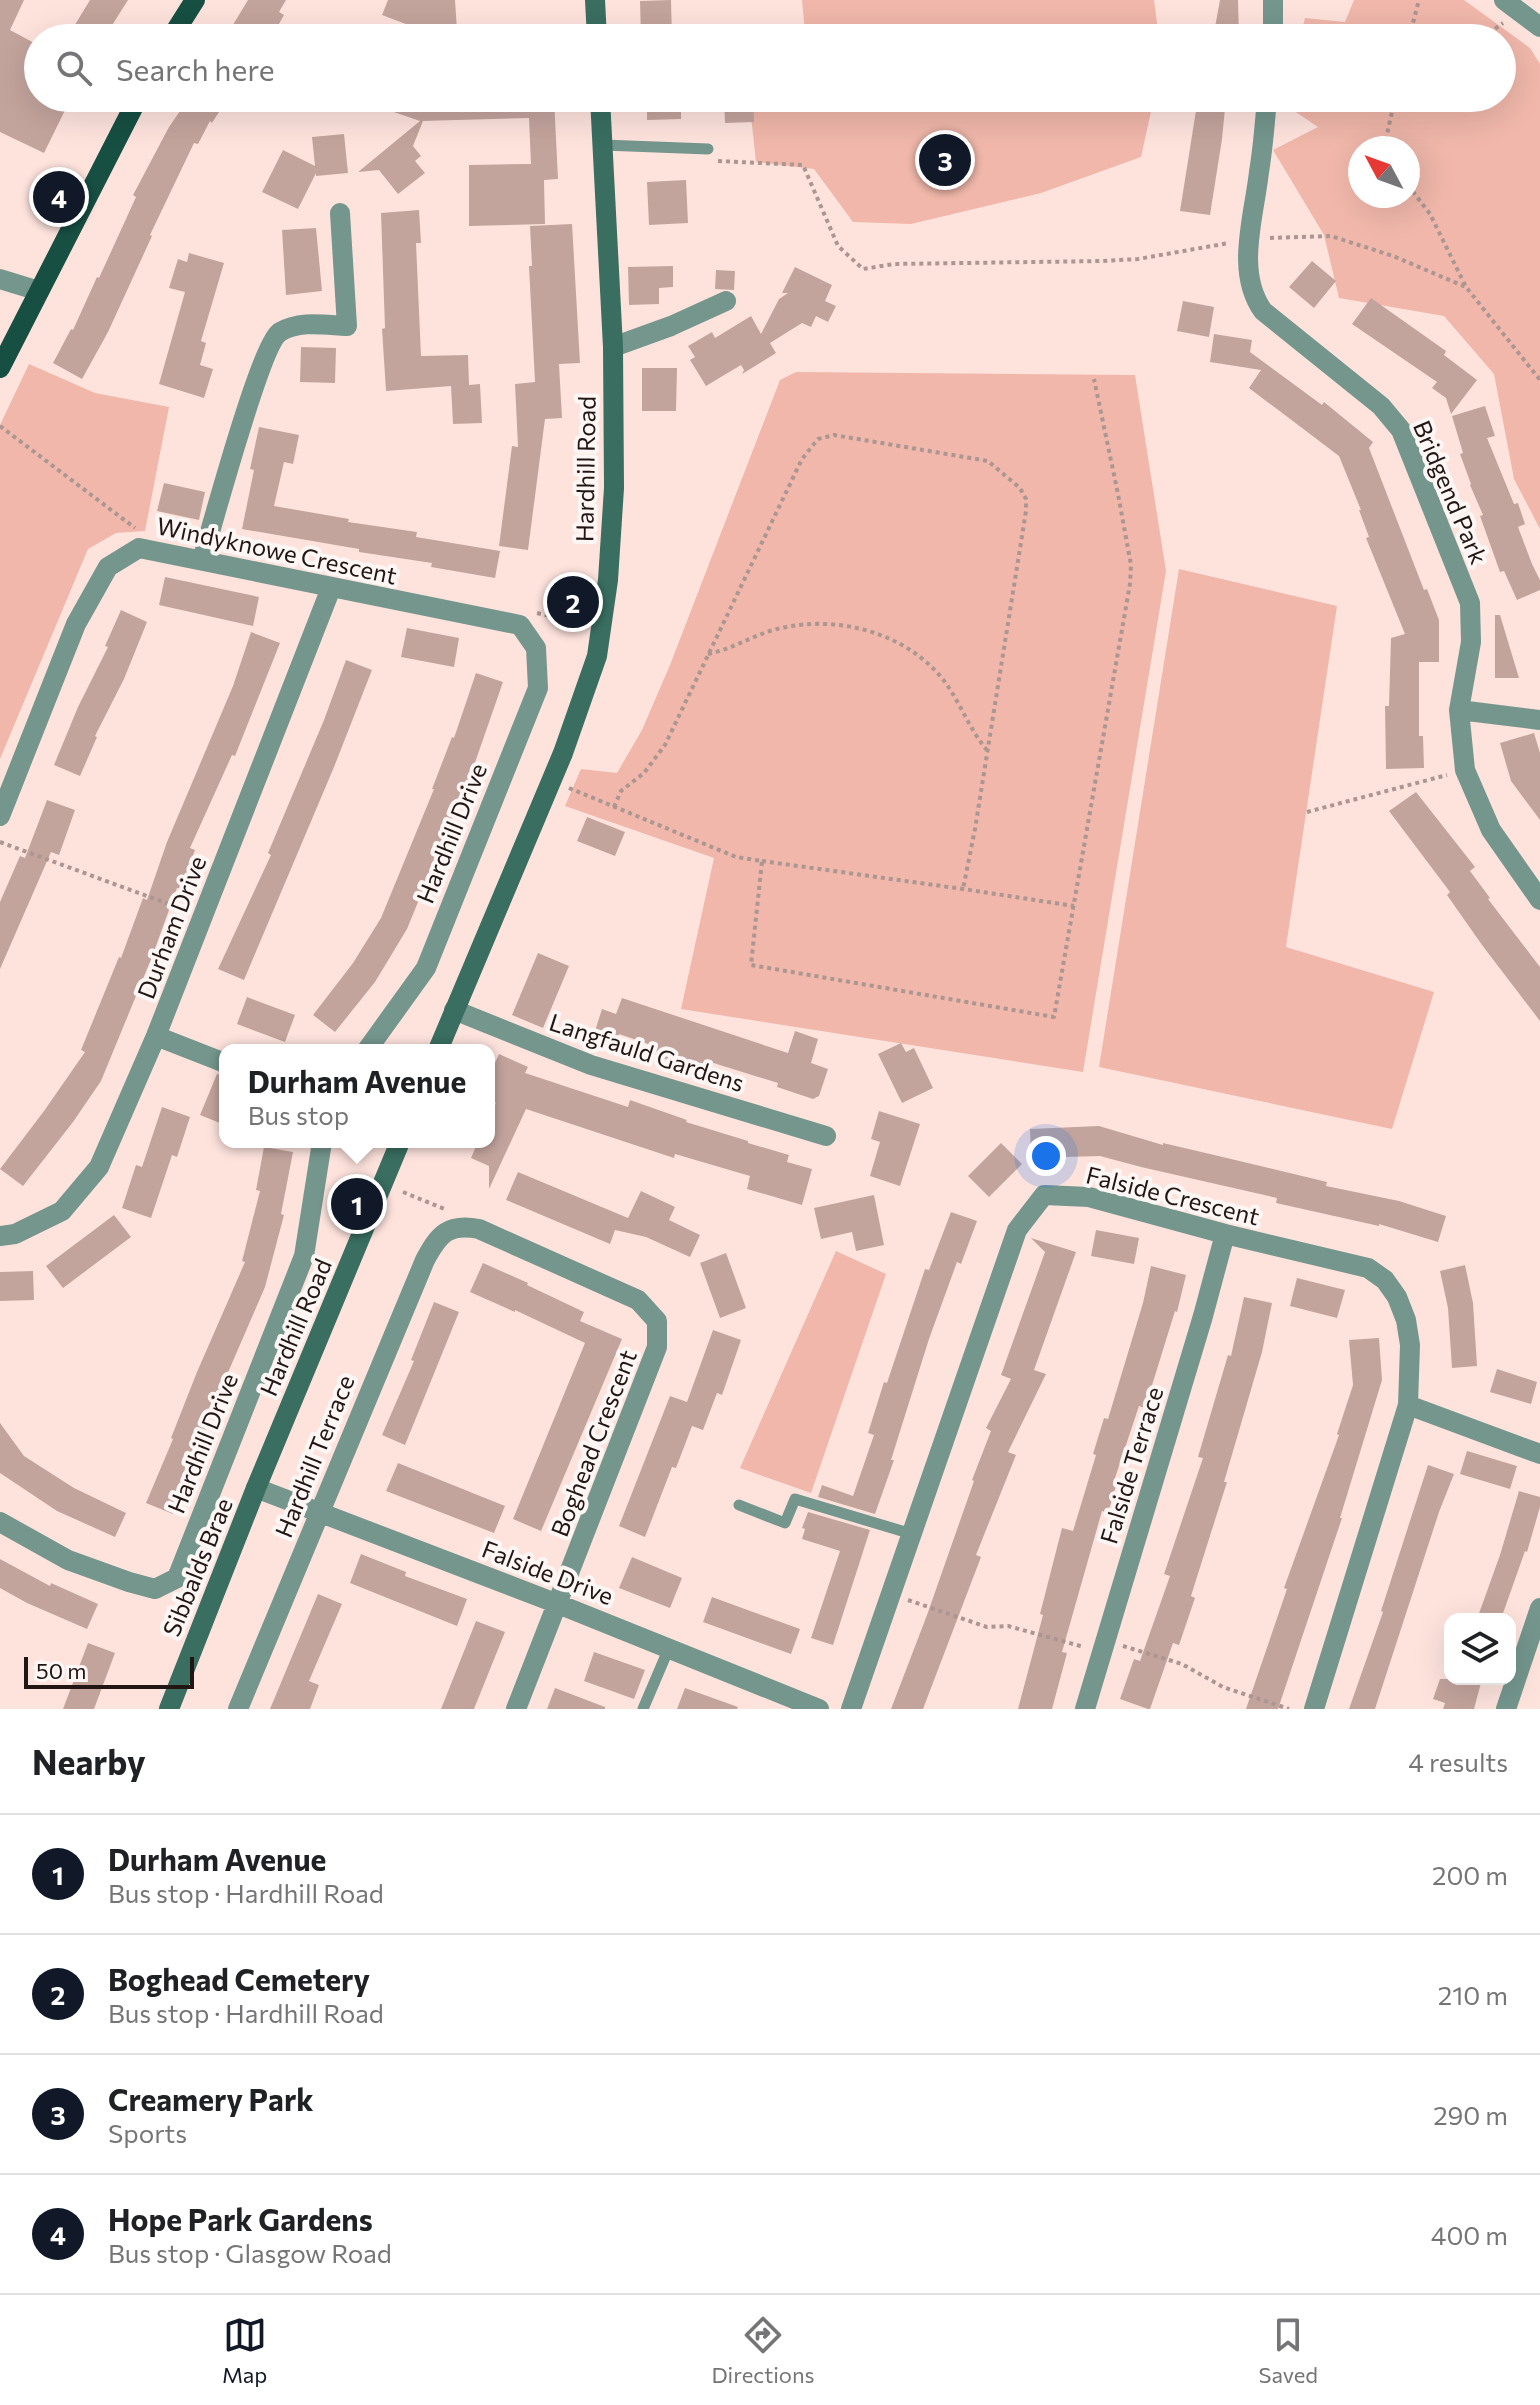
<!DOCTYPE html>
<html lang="en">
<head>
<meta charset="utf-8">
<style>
	:root { --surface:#fff; --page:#f6f6f6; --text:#202124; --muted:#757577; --line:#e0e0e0; --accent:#111827 }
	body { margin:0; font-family:Commissioner,sans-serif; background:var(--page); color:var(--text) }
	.controls { position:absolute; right:24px; bottom:24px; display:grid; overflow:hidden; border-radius:16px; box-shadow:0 8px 32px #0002 }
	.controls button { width:72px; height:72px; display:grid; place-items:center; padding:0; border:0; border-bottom:2px solid var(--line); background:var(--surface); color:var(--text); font:40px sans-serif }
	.compass { position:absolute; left:1348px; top:136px; width:72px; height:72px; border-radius:50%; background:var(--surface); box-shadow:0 8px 32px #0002; rotate:311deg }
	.scale { position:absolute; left:24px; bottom:20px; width:170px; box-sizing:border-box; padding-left:8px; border:4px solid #211614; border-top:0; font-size:22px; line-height:28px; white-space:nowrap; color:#211614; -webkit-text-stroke:6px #fcf6f4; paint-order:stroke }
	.you { position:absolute; left:1046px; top:1156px; width:28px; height:28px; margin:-20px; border:6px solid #fff; border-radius:50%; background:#1a73e8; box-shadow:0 0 0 12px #1a73e833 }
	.badge { display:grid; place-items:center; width:52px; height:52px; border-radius:50%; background:var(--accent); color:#fff; font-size:26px; font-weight:700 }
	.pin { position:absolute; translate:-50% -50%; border:4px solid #fff; box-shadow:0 2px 8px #0006 }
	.popup { position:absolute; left:219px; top:1044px; width:276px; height:104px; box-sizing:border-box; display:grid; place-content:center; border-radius:16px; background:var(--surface); filter:drop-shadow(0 2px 6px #0005); font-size:26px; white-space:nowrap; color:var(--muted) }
	.popup b { font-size:30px; color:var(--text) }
	.popup::after { content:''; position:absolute; left:50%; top:100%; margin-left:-16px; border:16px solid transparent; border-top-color:var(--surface) }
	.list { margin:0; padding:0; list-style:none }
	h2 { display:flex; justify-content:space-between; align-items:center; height:104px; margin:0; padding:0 32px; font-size:34px }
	h2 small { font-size:26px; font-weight:400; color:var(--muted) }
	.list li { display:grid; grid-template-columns:52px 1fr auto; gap:24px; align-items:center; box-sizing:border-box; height:120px; padding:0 32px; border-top:2px solid var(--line) }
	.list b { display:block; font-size:30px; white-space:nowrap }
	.list p { margin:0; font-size:26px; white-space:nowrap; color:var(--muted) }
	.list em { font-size:26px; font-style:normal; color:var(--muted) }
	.icon { flex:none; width:44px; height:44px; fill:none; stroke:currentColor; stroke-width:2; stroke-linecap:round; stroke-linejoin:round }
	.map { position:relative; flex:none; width:1540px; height:1709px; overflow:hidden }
	.search { position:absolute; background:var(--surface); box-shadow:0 8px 32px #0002; left:24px; right:24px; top:24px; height:88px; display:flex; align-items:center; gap:20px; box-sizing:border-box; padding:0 28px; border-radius:44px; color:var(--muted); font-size:30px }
	.sheet { height:584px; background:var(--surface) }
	nav { display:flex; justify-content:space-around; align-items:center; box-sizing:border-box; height:112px; border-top:2px solid var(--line); background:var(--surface); font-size:22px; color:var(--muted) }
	nav a { display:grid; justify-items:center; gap:4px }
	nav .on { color:var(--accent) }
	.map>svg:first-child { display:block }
	.green { fill:#f0b7aa; fill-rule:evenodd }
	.building { fill:#c3a49d }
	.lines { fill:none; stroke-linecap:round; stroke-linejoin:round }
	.path { stroke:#ab9691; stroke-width:4; stroke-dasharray:4 4; stroke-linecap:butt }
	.lane { stroke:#74968d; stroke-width:11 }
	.street { stroke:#74968d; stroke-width:20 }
	.secondary { stroke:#396e61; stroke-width:20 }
	.primary { stroke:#174f43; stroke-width:20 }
	.labels { text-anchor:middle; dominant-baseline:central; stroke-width:8; stroke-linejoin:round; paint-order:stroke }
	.street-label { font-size:24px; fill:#211614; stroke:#fcf6f4 }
</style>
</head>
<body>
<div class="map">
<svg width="1540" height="1709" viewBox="0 0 1540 1709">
	<rect width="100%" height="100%" fill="#fee3dd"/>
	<!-- green -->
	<path class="green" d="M802 0H1154L1159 38H792L805 33Z
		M1354 0H1464L1530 48 1540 64V529L1514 479 1494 374 1444 316 1339 298 1324 235 1273 150 1318 127 1281 102 1282 98H1502V38H1300L1305 18 1345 22ZM1360 148H1408V196H1360Z
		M749 98H1154L1141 157 1041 193 911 224 853 222 814 169 756 162Z
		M29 364 95 393 169 407 145 531 116 533 88 549 0 759V425Z
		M796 372 1135 375 1166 571 1083 1072 681 1009 714 858 565 806 581 769 617 773 642 730 670 665 780 380Z
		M1179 569 1337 606 1286 947 1434 992 1392 1129 1099 1067Z
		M836 1251 886 1274 811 1493 740 1468Z"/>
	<!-- building -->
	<path class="building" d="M0 0H24L10 30 38 45V98H71L44 153 0 132Z
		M90 0H128L104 38H89L73 28Z
		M248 0H286L279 12 284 15 271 38H225Z
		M388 0H455L457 30 446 31V38H420L419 29 382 15Z
		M671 0 672 38H641L640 1Z
		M1220 0H1238L1239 38H1213Z
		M189 98H228L212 123 210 121 198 144 194 143 150 235 152 236 108 332 82 379 53 363 71 329 73 330 97 277 99 278 136 197 133 195 169 127Z
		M360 98H554L558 179 544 180 545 224 469 226V165L531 164 529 118 423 121 413 146 421 156 415 161 425 173 398 194 379 170 358 172 420 121 359 100Z
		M647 98H681V119L647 120Z
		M724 98H753L754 122 725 123Z
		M1198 98H1226L1222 139 1210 215 1180 211Z
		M344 134 348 173 316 176V173L298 209 262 192 283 150 315 166 312 137Z
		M686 180 688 223 649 225 647 182Z
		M419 210 421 243H416L421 356 468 355 469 385 480 384 482 423 453 424 451 386 386 391 382 329 385 328 381 213Z
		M572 224 580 363 559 364 562 418 545 419 528 550 499 546 512 446 518 447 515 384 535 382 529 266H532L530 226Z
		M316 228 322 291 286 295 282 230Z
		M189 253 224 263 201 341 206 343 200 365 213 369 204 398 159 384 185 292 169 288 178 259 187 262Z
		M1312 261 1336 281 1314 308 1289 287Z
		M673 266V287L659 288V304L629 305 628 267Z
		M795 267 832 285 825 301 836 306 828 322 816 316 811 327 802 323 770 343 776 353 742 374 744 370 741 365 706 386 690 360 695 357 688 346 712 332 715 338 751 316 761 334 779 299 788 293H782Z
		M716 270 735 271 734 290 715 289Z
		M1371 298 1446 351 1444 355 1477 380 1451 414 1446 398 1432 388 1437 382 1352 324Z
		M1183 301 1214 307 1209 337 1177 331Z
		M1214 334 1252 340 1250 352 1322 405 1324 402 1373 442 1369 448 1424 590 1427 589 1439 620V662H1419V736H1423L1424 768 1386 769 1385 706H1389L1391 638 1405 634 1366 538 1369 537 1359 510H1361L1339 456 1249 388 1261 370 1210 362Z
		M301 347 336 348 335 383 300 382Z
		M642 368H677L676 411H642Z
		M1485 406 1495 436 1487 438 1514 504 1518 503 1525 524 1518 527 1532 564 1540 580V590L1517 600 1504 571 1500 572 1480 516 1483 515 1470 485 1471 484 1460 454 1463 453 1452 416Z
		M259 427 299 435 293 464 284 462 274 506 349 519 348 522 417 532 416 537 500 551 495 578 431 567 432 563 359 552V549L242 529 254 470 250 469Z
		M164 483 205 492 199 520 157 511Z
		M165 577 259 597 253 626 159 605Z
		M121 610 147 622 124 679 95 736 97 737 80 776 54 765 78 707 108 647 105 646Z
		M1495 615H1500L1519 678H1495Z
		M407 628 459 638 454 667 401 657Z
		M251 632 280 643 235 756 232 755 190 848 195 850 181 889 177 888 152 957 101 1081 73 1122 23 1186 0 1169 44 1111 85 1052 81 1050 119 957 121 958 143 898 147 900 167 842 233 686Z
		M346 660 372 670 334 767 244 980 218 969 271 855 268 853 324 720Z
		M476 673 503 682 462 800 460 799 407 929 375 982 335 1032 313 1015 353 963 381 918 434 789H432L452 737 454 738Z
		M1534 733 1540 753V820L1511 781 1500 743Z
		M1416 792 1475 867 1470 871 1490 898 1488 899 1540 967V1021L1482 945 1447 895 1450 892 1389 811Z
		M47 800 75 810 59 855 51 852 0 969V902L20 856 25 858Z
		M587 817 625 832 615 856 577 841Z
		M538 953 569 966 543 1028 512 1015Z
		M247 997 295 1015 285 1042 237 1024Z
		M622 998 788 1053 795 1031 818 1039 811 1063 828 1069 819 1096 813 1099 777 1087 778 1083 707 1061 704 1070 648 1054 651 1045 619 1034 616 1042 594 1034 602 1009 616 1014Z
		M901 1043 906 1052 914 1048 933 1088 902 1103 878 1054Z
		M499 1054 528 1067 525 1073 628 1107 630 1100 687 1120 686 1122 748 1141V1143L789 1155 787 1162 812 1169 802 1205 747 1189 750 1176 675 1154 674 1158 526 1109 489 1189V1166L471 1158 478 1142H489V1118L496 1103 489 1100V1076Z
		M217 1074 225 1076V1125L200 1115Z
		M162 1107 190 1117 177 1157 172 1155 151 1218 122 1208 136 1165 142 1167Z
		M879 1111 920 1124 900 1186 870 1176 880 1142 871 1139Z
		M1099 1126 1163 1145V1143L1210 1154 1327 1182 1326 1186 1399 1201 1446 1216 1438 1242 1379 1224V1226L1276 1203 1277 1198 1141 1167 1100 1156 1031 1158 1030 1129Z
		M1001 1143 1022 1164 989 1197 968 1176Z
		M264 1147 293 1152 281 1214 284 1215 265 1287 217 1398 218 1399 173 1514 146 1503 173 1439 171 1438 197 1372 245 1262 242 1261 260 1191 256 1190Z
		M518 1172 628 1218 641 1191 675 1207 669 1220 700 1235 690 1257 646 1237 615 1230 610 1244 506 1200Z
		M874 1195 884 1245 856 1251 852 1232 821 1239 814 1208Z
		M951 1212 977 1221 961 1264 957 1262 929 1339 891 1460H894L875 1514 818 1497 822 1485 853 1496 874 1435 868 1433 884 1382 887 1383 925 1269 929 1270Z
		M114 1215 131 1237 63 1288 46 1266Z
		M1096 1230 1139 1238 1134 1264 1091 1256Z
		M1031 1238 1076 1252 1034 1370 1046 1374 1008 1452 1016 1455 976 1555 981 1557 923 1709H891L927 1615 974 1481 972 1480 991 1431 986 1428 1011 1379 1001 1375 1045 1252Z
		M726 1253 746 1308 720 1318 700 1263Z
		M483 1263 528 1283 527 1285 584 1312 580 1321 622 1339 541 1531 513 1519 585 1343 515 1310V1312L470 1292Z
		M1465 1265 1473 1303 1477 1366 1452 1368 1448 1308 1440 1271Z
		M1151 1266 1186 1275 1177 1312 1175 1311 1145 1408 1139 1406 1115 1478 1118 1479 1108 1513 1102 1511 1062 1652 1067 1653 1052 1709H1018L1043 1615 1040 1614 1062 1528 1073 1531 1096 1455 1093 1454 1104 1418 1108 1419 1143 1303Z
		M33 1271 34 1300 0 1301V1272Z
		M1297 1278 1345 1290 1337 1318 1290 1306Z
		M1244 1297 1272 1303 1262 1352 1224 1482H1227L1191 1596 1195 1598 1179 1645 1173 1643 1150 1709H1148L1120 1699 1134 1659 1140 1661 1170 1576 1164 1574 1203 1458 1198 1457 1228 1355 1231 1356Z
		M434 1302 459 1312 405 1445 382 1435 414 1361 411 1360Z
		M713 1330 741 1340 722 1395 717 1393 703 1430 692 1426 676 1468 672 1467 645 1537 619 1526 670 1396 687 1402Z
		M1379 1338 1382 1380 1340 1518H1342L1278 1709H1246L1287 1589 1284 1588 1339 1435 1337 1434 1353 1385 1349 1340Z
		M1497 1369 1537 1382 1531 1404 1490 1392Z
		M0 1423 24 1456 74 1488 126 1513 115 1537 57 1511 0 1473Z
		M1467 1451 1517 1466 1510 1489 1460 1474Z
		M398 1463 505 1506 494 1533 386 1491Z
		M1428 1465 1454 1474 1439 1512 1375 1709H1349L1383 1612 1381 1611Z
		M1519 1491 1540 1497V1507L1527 1552 1525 1551 1501 1619H1477L1500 1555Z
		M808 1512 870 1530 833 1645 811 1638 840 1551 802 1539 805 1529 802 1528Z
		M361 1554 406 1572 405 1576 467 1599 457 1626 350 1583Z
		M632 1557 682 1578 670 1608 619 1588Z
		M0 1559 50 1586 51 1583 98 1604 87 1629 27 1603 0 1588Z
		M318 1594 342 1604 309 1681 319 1685 310 1709H270Z
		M712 1597 800 1629 791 1654 703 1622Z
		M476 1621 505 1632 474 1709H441Z
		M88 1643 115 1653 94 1709H63Z
		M594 1652 645 1670 634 1699 584 1681Z
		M1440 1679H1482L1474 1709H1443L1445 1703 1433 1699Z
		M555 1688 605 1707V1709H547Z
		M685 1688 738 1707 737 1709H677Z"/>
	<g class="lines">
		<!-- path -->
		<path class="path" d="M1409 38 1419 0
			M1482 38 1503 23
			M1384 148 1395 98
			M718 161 803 165 838 246 863 269 894 264 1103 261 1138 259 1229 243
			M1408 185 1430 214 1466 287 1540 380
			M1270 238 1331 236 1393 256 1466 287
			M0 426 135 528
			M537 613 583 624
			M708 654C733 649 753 635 777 629 836 614 907 632 945 682 961 704 969 729 987 750
			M569 788 736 857 762 861 751 965 1054 1017 1130 584 1131 565 1118 494 1094 379
			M614 807 621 791 644 773 665 745 802 459 818 439 834 435 988 461 1020 488 1026 499V511L975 829 963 889
			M1307 812 1447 775
			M0 842 185 910
			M762 861 963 889 1074 906
			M403 1192 447 1210
			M908 1600 987 1627 1008 1626 1084 1647
			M1123 1646 1182 1664 1223 1687 1289 1709"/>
		<!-- lane -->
		<path class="lane" d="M603 145 708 149
			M739 1505 785 1523 795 1499 912 1534
			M643 1709 669 1648"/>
		<!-- street -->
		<path class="street" d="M1273 0V38
			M1504 0 1540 27
			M1267 98C1265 123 1263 148 1259 172 1254 217 1235 272 1263 311L1381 406 1401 430 1470 603 1471 642 1459 710 1465 770 1491 830 1540 900
			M0 279 39 291
			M613 347 671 326 726 301
			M202 560C212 526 261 344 280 332 300 320 325 325 347 326L340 213
			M1459 710 1540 720
			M0 816 76 624 108 567 139 548 520 625 536 648 538 688 426 968 367 1050
			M454 1010 591 1065 826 1136
			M156 1036 225 1063
			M0 1236 15 1234 62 1211 99 1167 156 1036 331 588
			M1408 1405 1540 1454
			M256 1488 558 1604 819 1709
			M0 1522 68 1560 129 1582 155 1589 177 1578 304 1256 322 1142
			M238 1709 425 1260C439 1234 448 1223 479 1229L638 1300 657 1321V1347L516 1709
			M851 1709 1017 1230 1044 1195 1089 1197 1225 1234 1368 1268 1385 1280 1397 1297 1406 1320 1410 1345 1408 1405 1314 1709
			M1085 1709 1203 1316 1225 1234
			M1506 1709 1540 1608"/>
		<!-- secondary -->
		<path class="secondary" d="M595 0 597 38
			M438 1050 563 753 597 656 608 580 614 488 613 347 600 98
			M169 1709 256 1488 400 1142"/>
		<!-- primary -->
		<path class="primary" d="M171 38 195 0
			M0 368 138 98"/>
	</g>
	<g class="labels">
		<!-- street labels -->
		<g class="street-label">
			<text transform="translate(585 469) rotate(-89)">Hardhill Road</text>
			<text transform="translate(1451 492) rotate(67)">Bridgend Park</text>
			<text transform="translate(277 550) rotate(12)">Windyknowe Crescent</text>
			<text transform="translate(451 833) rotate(-68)">Hardhill Drive</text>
			<text transform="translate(171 927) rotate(-69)">Durham Drive</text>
			<text transform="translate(647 1052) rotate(18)">Langfauld Gardens</text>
			<text transform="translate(1173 1195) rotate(14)">Falside Crescent</text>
			<text transform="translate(295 1327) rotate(-67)">Hardhill Road</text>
			<text transform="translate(202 1443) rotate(-68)">Hardhill Drive</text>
			<text transform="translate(593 1443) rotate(-69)">Boghead Crescent</text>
			<text transform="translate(314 1456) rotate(-68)">Hardhill Terrace</text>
			<text transform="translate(1131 1465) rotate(-73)">Falside Terrace</text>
			<text transform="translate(197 1567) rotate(-68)">Sibbalds Brae</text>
			<text transform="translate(548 1572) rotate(21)">Falside Drive</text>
		</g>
	</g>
</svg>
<div class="controls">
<button><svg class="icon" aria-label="layers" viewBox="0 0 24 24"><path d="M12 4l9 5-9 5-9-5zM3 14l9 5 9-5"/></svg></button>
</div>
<svg class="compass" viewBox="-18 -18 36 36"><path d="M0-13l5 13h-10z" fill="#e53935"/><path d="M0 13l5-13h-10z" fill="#757577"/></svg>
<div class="scale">50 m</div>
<div class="you"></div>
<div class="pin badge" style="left:357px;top:1204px">1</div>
<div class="popup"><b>Durham Avenue</b>Bus stop</div>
<div class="pin badge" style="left:573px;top:602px">2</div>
<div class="pin badge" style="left:945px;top:160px">3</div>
<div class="pin badge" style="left:59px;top:197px">4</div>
<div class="search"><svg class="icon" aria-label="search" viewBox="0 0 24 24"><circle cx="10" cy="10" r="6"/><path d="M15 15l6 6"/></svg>Search here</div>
</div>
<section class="sheet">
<h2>Nearby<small>4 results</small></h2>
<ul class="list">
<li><span class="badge">1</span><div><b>Durham Avenue</b><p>Bus stop · Hardhill Road</p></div><em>200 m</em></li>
<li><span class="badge">2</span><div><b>Boghead Cemetery</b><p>Bus stop · Hardhill Road</p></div><em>210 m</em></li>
<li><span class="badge">3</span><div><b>Creamery Park</b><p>Sports</p></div><em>290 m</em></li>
<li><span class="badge">4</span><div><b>Hope Park Gardens</b><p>Bus stop · Glasgow Road</p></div><em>400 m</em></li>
</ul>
</section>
<nav>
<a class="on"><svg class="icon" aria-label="map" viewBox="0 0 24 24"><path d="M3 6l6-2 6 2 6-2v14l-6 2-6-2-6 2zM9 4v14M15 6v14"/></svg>Map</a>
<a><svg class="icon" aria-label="directions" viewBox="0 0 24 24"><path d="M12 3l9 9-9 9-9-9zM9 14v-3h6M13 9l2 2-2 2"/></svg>Directions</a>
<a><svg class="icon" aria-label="saved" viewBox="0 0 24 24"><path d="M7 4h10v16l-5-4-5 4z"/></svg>Saved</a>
</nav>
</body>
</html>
